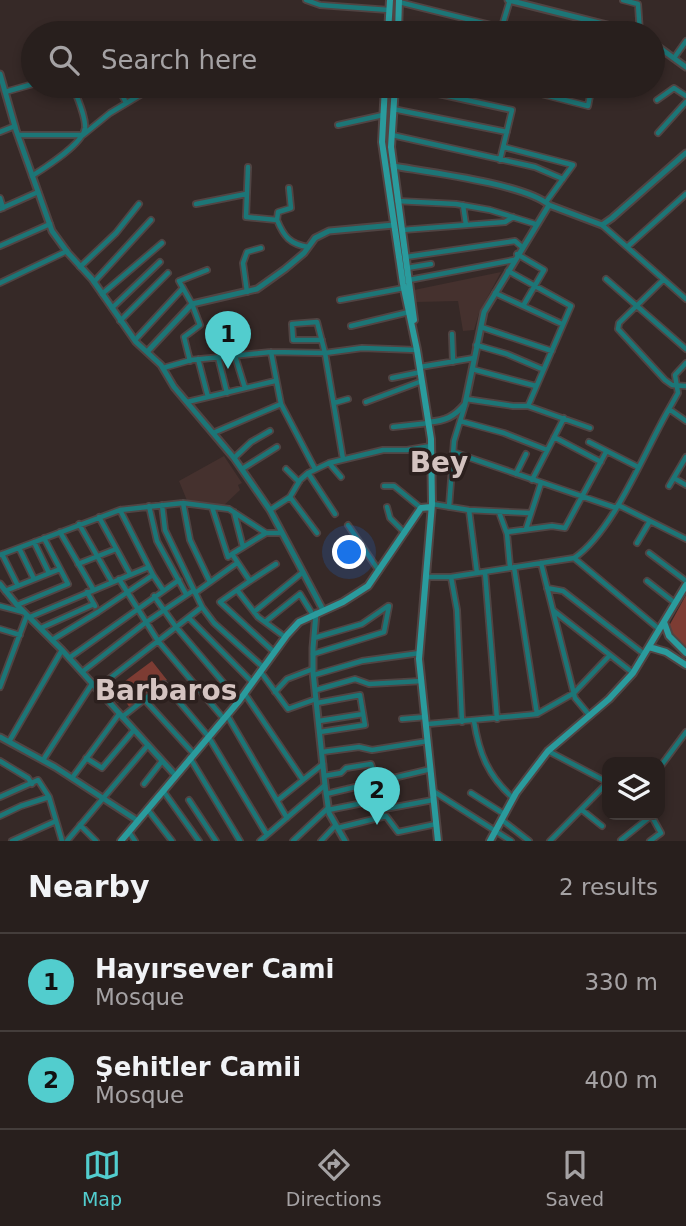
<!DOCTYPE html>
<html lang="en">
<head>
<meta charset="utf-8">
<style>
	:root { --surface:#281f1d; --page:#342c2a; --text:#f1f3f6; --muted:#a5a2a4; --line:#443d3b; --accent:#52cdce }
	body { margin:0; font-family:"DejaVu Sans",sans-serif; background:var(--page); color:var(--text) }
	.controls { position:absolute; right:21px; bottom:21px; display:grid; overflow:hidden; border-radius:14px; box-shadow:0 4px 10px #0003 }
	.controls button { width:63px; height:63px; display:grid; place-items:center; padding:0; border:0; border-bottom:2px solid var(--line); background:var(--surface); color:var(--text); font:35px sans-serif }
	.you { position:absolute; left:350px; top:553px; width:24px; height:24px; margin:-18px; border:5px solid #fff; border-radius:50%; background:#1a73e8; box-shadow:0 0 0 10px #1a73e833 }
	.badge { display:grid; place-items:center; width:46px; height:46px; border-radius:50%; background:var(--accent); color:#111; font-size:23px; font-weight:700 }
	.pin { position:absolute; translate:-50% -58px; filter:drop-shadow(0 2px 4px #0008) }
	.pin::after { content:''; position:absolute; top:37px; width:24px; height:21px; background:inherit; clip-path:polygon(0 0,100% 0,50% 100%) }
	.list { margin:0; padding:0; list-style:none }
	h2 { display:flex; justify-content:space-between; align-items:center; height:91px; margin:0; padding:0 28px; font-size:30px }
	h2 small { font-size:23px; font-weight:400; color:var(--muted) }
	.list li { display:grid; grid-template-columns:46px 1fr auto; gap:21px; align-items:center; box-sizing:border-box; height:98px; padding:0 28px; border-top:2px solid var(--line) }
	.list b { display:block; font-size:26px; white-space:nowrap }
	.list p { margin:0; font-size:23px; white-space:nowrap; color:var(--muted) }
	.list em { font-size:23px; font-style:normal; color:var(--muted) }
	.icon { flex:none; width:38px; height:38px; fill:none; stroke:currentColor; stroke-width:2; stroke-linecap:round; stroke-linejoin:round }
	.map { position:relative; flex:none; width:686px; height:841px; overflow:hidden }
	.search { position:absolute; background:var(--surface); box-shadow:0 4px 10px #0003; left:21px; right:21px; top:21px; height:77px; display:flex; align-items:center; gap:18px; box-sizing:border-box; padding:0 24px; border-radius:38px; color:var(--muted); font-size:26px }
	.sheet { height:287px; background:var(--surface) }
	nav { display:flex; justify-content:space-around; align-items:center; box-sizing:border-box; height:98px; border-top:2px solid var(--line); background:var(--surface); font-size:19px; color:var(--muted) }
	nav a { display:grid; justify-items:center; gap:4px }
	nav .on { color:var(--accent) }
	.map>svg:first-child { display:block }
	.built { fill:#45312e }
	.green { fill:#7d3c33 }
	.lines { fill:none; stroke-linecap:round; stroke-linejoin:round }
	.minor-casing { stroke:#514443; stroke-width:8 }
	.tertiary-casing { stroke:#514443; stroke-width:9 }
	.secondary-casing { stroke:#514443; stroke-width:10 }
	.minor { stroke:#1c7677; stroke-width:4.5 }
	.tertiary { stroke:#1c7677; stroke-width:5 }
	.secondary { stroke:#2a9b9d; stroke-width:6 }
	.labels { text-anchor:middle; dominant-baseline:central; stroke-width:7; stroke-linejoin:round; paint-order:stroke }
	.district-label { font-size:28px; font-weight:bold; fill:#d4c3c0; stroke:#2c201e }
</style>
</head>
<body>
<div class="map">
<svg width="686" height="841" viewBox="0 0 686 841">
	<rect width="100%" height="100%" fill="#362927"/>
	<!-- built -->
	<path class="built" d="M501 272 479 313 474 330 463 331 458 301 416 302 414 290Z
		M224 456 242 483 238 485 240 490 221 508 188 503 179 481Z"/>
	<!-- green -->
	<path class="green" d="M686 595V649L672 638 668 628Z
		M152 661 167 680 130 708 124 699 118 703 109 693Z"/>
	<g class="lines">
		<defs>
			<path id="minor" d="M306 0 320 5 389 10
				M623 0 638 4 640 33
				M399 2 523 33
				M398 30 412 33
				M500 33 510 0
				M674 58 686 41
				M118 86 126 103
				M402 86 512 110 500 160
				M510 86 588 106 592 86
				M5 92 33 84
				M657 100 674 88 686 96
				M393 109 507 132
				M338 125 383 115
				M0 132 15 126
				M658 133 686 102
				M18 135H83L110 113 155 86
				M392 135 535 167 563 179
				M504 147 573 165 546 202
				M248 167 246 217 277 220C284 237 290 244 308 247
				M32 176C46 167 83 144 85 128 86 116 77 98 73 86
				M0 198 3 208
				M397 201 456 204 490 210 535 224
				M196 204 246 194
				M463 205 466 225
				M0 209 38 192
				M277 220 278 212 291 208 289 188
				M602 225 686 299
				M402 230 505 222 513 217
				M0 246 50 224
				M627 247 686 194
				M517 254 544 270 523 306
				M406 257 515 241 522 247
				M80 267 116 233 139 204
				M407 268 431 264
				M508 271 571 306 528 406
				M606 279 686 349
				M409 280 514 260
				M663 280 619 323 618 329 665 380 672 385 686 386
				M94 282 151 220
				M0 283 67 251
				M247 292 243 263 247 252 261 248
				M495 293 562 324
				M102 294 162 243
				M340 300 404 288
				M112 308 160 262
				M120 321 168 273
				M351 326 409 312
				M481 327 552 351
				M452 334 453 362
				M135 340 183 288
				M322 340H293L292 324 317 322 325 353 343 459
				M476 345 507 354 542 369
				M271 352 281 404 315 469
				M235 356 245 388
				M218 357 227 393
				M198 359 208 397
				M190 361 184 337 200 325 192 304 179 281 207 270
				M420 367 474 358
				M163 368 191 360 271 352 325 353 362 348 417 350
				M472 369 536 386
				M392 378 421 372
				M466 399 513 406H528L590 428
				M187 402 275 381
				M366 402 422 381
				M334 403 348 399
				M669 409 678 393 675 375 686 363
				M460 421 504 433 547 450
				M393 427 429 423
				M213 433 281 404
				M554 437 601 462
				M589 442 638 467
				M453 452 616 508
				M234 458 251 442 270 431
				M329 463 341 477
				M242 469 277 447
				M286 469 299 482
				M308 473 335 514
				M516 474 526 454
				M674 478 686 485
				M532 480 564 418
				M384 486H394L421 508
				M669 486 686 457
				M290 497 317 533
				M183 503 190 540 210 582
				M432 504 469 510 530 513
				M162 505 165 530 202 607 214 623 263 667
				M618 505 686 539
				M149 506 157 541 186 594
				M212 507 228 557 232 554 250 581 237 590 258 617 285 637
				M387 507 390 518 405 533
				M449 507 454 441 465 405
				M120 510 153 575 163 590
				M270 510 290 497 300 480 308 473 329 463 383 450H407L431 446
				M469 510 477 573
				M234 512 243 547
				M499 512 507 534 510 567
				M99 517 130 574
				M79 524 112 582
				M348 525 379 571
				M526 529 541 483
				M60 532 93 589
				M507 532 552 526 565 528 606 452
				M34 542 49 573
				M637 543 650 521
				M19 548 34 579
				M649 553 686 581
				M2 554 18 586
				M232 554 266 533
				M0 555 120 510 183 503 229 509 266 533H282
				M574 558 659 629
				M541 563 575 698 590 716
				M78 564 116 549
				M514 567 537 714
				M485 572 497 719
				M426 577H451L574 558C614 531 644 452 669 409L686 421
				M451 577 457 610 462 722
				M119 579 158 641 224 719
				M250 581 276 564
				M647 581 675 603
				M547 588 563 591 644 654
				M237 590 220 602 274 652
				M5 591 60 569
				M87 592 95 606
				M195 593 237 563
				M154 596 176 627 239 701
				M17 605 68 584 44 538
				M0 606 23 612
				M554 611 633 673
				M254 612 303 572
				M30 617 149 567
				M189 618 252 682
				M265 622 300 594 313 615
				M41 628 94 604
				M0 629 20 635
				M314 638 362 624 388 606
				M52 640 98 612 153 575
				M313 654 384 632 389 606
				M69 658 179 580
				M260 671 288 709 316 699
				M82 672 145 623 194 590
				M314 675 362 661 420 653
				M0 687 27 615
				M96 689 202 607
				M316 690 355 679 369 684 422 681
				M275 692 287 679 313 669
				M245 694 303 780
				M144 699 193 753
				M317 703 360 695 365 725 320 732
				M227 715 287 818
				M122 717 164 684 208 736 267 835
				M402 719 426 717
				M319 721 363 714
				M474 721C479 753 488 776 513 798
				M428 724 537 714 574 693 610 655
				M10 740 62 650
				M548 751 607 782
				M322 752 359 747 372 750 428 741
				M86 758 102 768 134 730
				M190 758 240 841
				M43 760 92 684
				M0 761 28 778 32 784
				M660 767 686 732
				M324 776 341 773 346 768 371 764 383 799 328 810
				M72 778 119 714
				M144 784 162 761
				M433 791 511 841
				M164 792 199 841
				M471 793 504 814
				M326 794 431 769
				M0 797 38 780 49 797 62 841
				M189 800 216 841
				M278 800 323 764
				M148 810 172 841
				M379 810 433 800
				M582 810 602 826
				M0 816 21 806 49 797
				M502 820 529 841
				M80 825 96 841
				M338 828 386 816 398 832 436 824
				M129 832 135 841
				M621 840 651 816
				M12 841 56 821
				M67 841 148 745
				M260 841 325 785
				M293 841 327 809
				M321 841 335 826
				M550 841 607 783
				M650 841 661 833 651 815"/>
			<path id="tertiary" d="M508 0 639 33
				M653 43 686 67
				M0 74 16 130 52 231 68 253 92 279 136 342 161 365 174 387 234 458 270 510 323 610
				M393 166C428 172 525 184 549 205
				M147 352 192 304 257 289 285 269 304 253 315 238 329 231 394 225
				M429 422C445 421 454 417 465 404L484 312 549 205 602 225 612 218 686 153
				M0 584 17 605 62 650 176 776
				M316 613 313 648V672L325 785 329 813 345 841
				M0 737 55 767 138 821"/>
			<path id="secondary" d="M388 33 390 0
				M398 33 399 0
				M385 86 382 142 403 284 417 350 431 439 432 504 419 659 438 841
				M395 86 391 147 414 320
				M664 622 669 636 686 653
				M649 647 666 652 686 665
				M121 841 239 701 287 635 299 622 343 602 368 586 421 508 431 507
				M490 841 516 793 548 751 609 699 633 673 686 585"/>
		</defs>
		<!-- minor casing -->
		<use href="#minor" class="minor-casing"/>
		<!-- tertiary casing -->
		<use href="#tertiary" class="tertiary-casing"/>
		<!-- secondary casing -->
		<use href="#secondary" class="secondary-casing"/>
		<!-- minor -->
		<use href="#minor" class="minor"/>
		<!-- tertiary -->
		<use href="#tertiary" class="tertiary"/>
		<!-- secondary -->
		<use href="#secondary" class="secondary"/>
	</g>
	<g class="labels">
		<!-- district labels -->
		<g class="district-label">
			<text x="439" y="462">Bey</text>
			<text x="166" y="690">Barbaros</text>
		</g>
	</g>
</svg>
<div class="controls">
<button><svg class="icon" aria-label="layers" viewBox="0 0 24 24"><path d="M12 4l9 5-9 5-9-5zM3 14l9 5 9-5"/></svg></button>
</div>
<div class="you"></div>
<div class="pin badge" style="left:228px;top:369px">1</div>
<div class="pin badge" style="left:377px;top:825px">2</div>
<div class="search"><svg class="icon" aria-label="search" viewBox="0 0 24 24"><circle cx="10" cy="10" r="6"/><path d="M15 15l6 6"/></svg>Search here</div>
</div>
<section class="sheet">
<h2>Nearby<small>2 results</small></h2>
<ul class="list">
<li><span class="badge">1</span><div><b>Hayırsever Cami</b><p>Mosque</p></div><em>330 m</em></li>
<li><span class="badge">2</span><div><b>Şehitler Camii</b><p>Mosque</p></div><em>400 m</em></li>
</ul>
</section>
<nav>
<a class="on"><svg class="icon" aria-label="map" viewBox="0 0 24 24"><path d="M3 6l6-2 6 2 6-2v14l-6 2-6-2-6 2zM9 4v14M15 6v14"/></svg>Map</a>
<a><svg class="icon" aria-label="directions" viewBox="0 0 24 24"><path d="M12 3l9 9-9 9-9-9zM9 14v-3h6M13 9l2 2-2 2"/></svg>Directions</a>
<a><svg class="icon" aria-label="saved" viewBox="0 0 24 24"><path d="M7 4h10v16l-5-4-5 4z"/></svg>Saved</a>
</nav>
</body>
</html>
